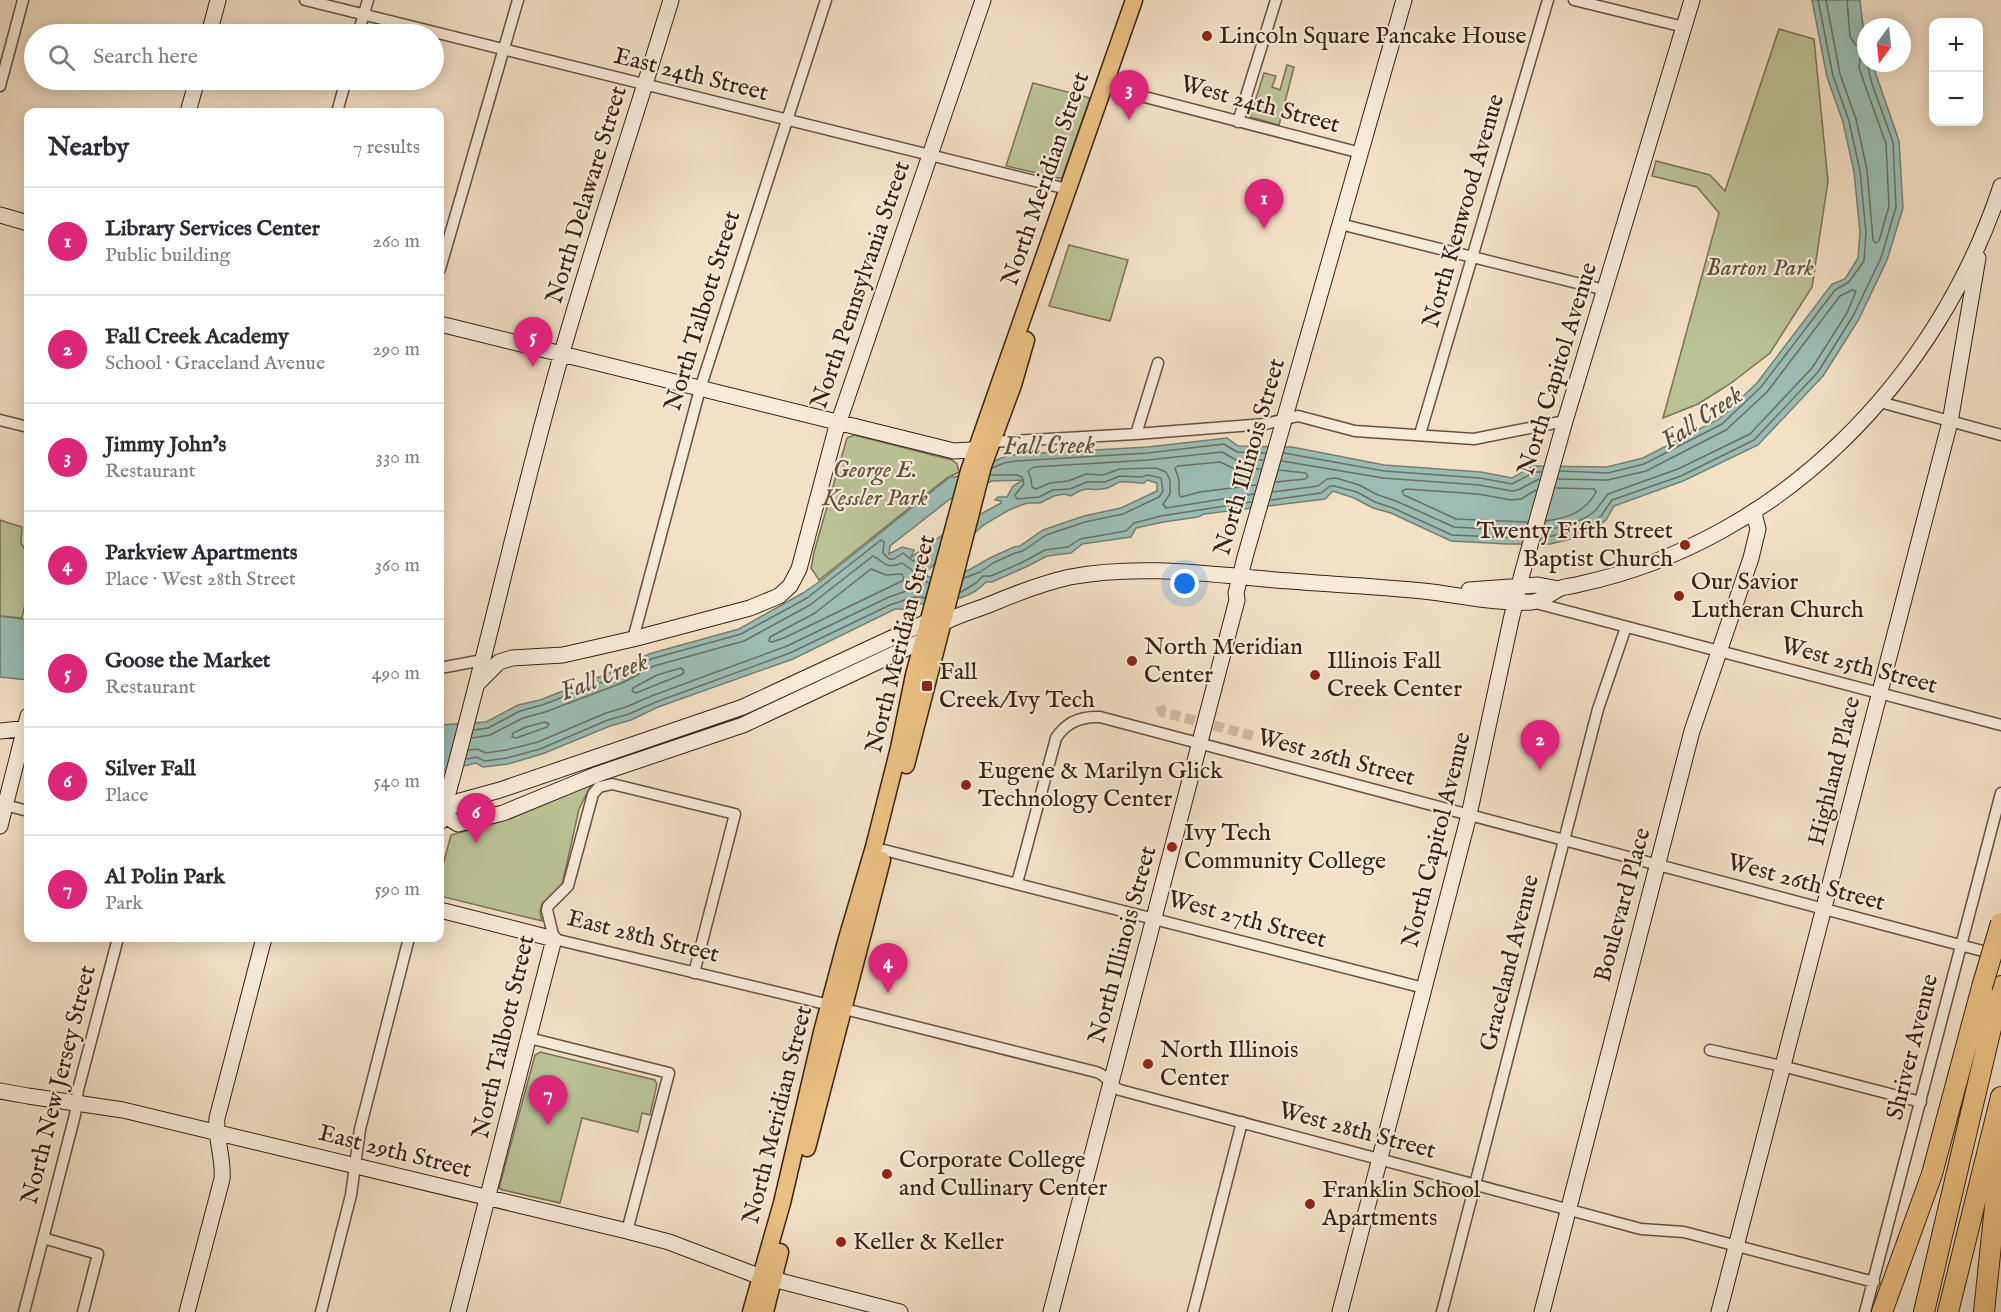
<!DOCTYPE html>
<html lang="en">
<head>
<meta charset="utf-8">
<style>
	:root { --surface:#fff; --page:#f7f7f7; --text:#2b2b33; --muted:#7c7c81; --line:#e1e1e2; --accent:#db2777 }
	body { margin:0; font-family:"IM FELL English",serif; background:var(--page); color:var(--text) }
	.controls { position:absolute; right:18px; top:18px; display:grid; overflow:hidden; border-radius:12px; box-shadow:0 3px 15px #0003 }
	.controls button { width:54px; height:54px; display:grid; place-items:center; padding:0; border:0; border-bottom:2px solid var(--line); background:var(--surface); color:var(--text); font:30px sans-serif }
	.compass { position:absolute; left:1857px; top:18px; width:54px; height:54px; border-radius:50%; background:var(--surface); box-shadow:0 3px 15px #0003; rotate:195deg }
	.you { position:absolute; left:1185px; top:584px; width:21px; height:21px; margin:-15px; border:4px solid #fff; border-radius:50%; background:#1a73e8; box-shadow:0 0 0 9px #1a73e833 }
	.badge { display:grid; place-items:center; width:39px; height:39px; border-radius:50%; background:var(--accent); color:#fff; font-size:20px; font-weight:700 }
	.pin { position:absolute; translate:-50% -50px; filter:drop-shadow(0 2px 3px #0008) }
	.pin::after { content:''; position:absolute; top:32px; width:21px; height:18px; background:inherit; clip-path:polygon(0 0,100% 0,50% 100%) }
	.list { margin:0; padding:0; list-style:none }
	h2 { display:flex; justify-content:space-between; align-items:center; height:78px; margin:0; padding:0 24px; font-size:26px }
	h2 small { font-size:20px; font-weight:400; color:var(--muted) }
	.list li { display:grid; grid-template-columns:39px 1fr auto; gap:18px; align-items:center; box-sizing:border-box; height:108px; padding:0 24px; border-top:2px solid var(--line) }
	.list b { display:block; font-size:22px; white-space:nowrap }
	.list p { margin:0; font-size:20px; white-space:nowrap; color:var(--muted) }
	.list em { font-size:20px; font-style:normal; color:var(--muted) }
	.icon { flex:none; width:33px; height:33px; fill:none; stroke:currentColor; stroke-width:2; stroke-linecap:round; stroke-linejoin:round }
	.map { position:relative; flex:none; width:2001px; height:1312px; overflow:hidden }
	.search { position:absolute; background:var(--surface); box-shadow:0 3px 15px #0003; left:24px; top:24px; width:420px; height:66px; display:flex; align-items:center; gap:15px; box-sizing:border-box; padding:0 21px; border-radius:33px; color:var(--muted); font-size:22px }
	.panel { position:absolute; background:var(--surface); box-shadow:0 3px 15px #0003; left:24px; top:108px; width:420px; height:834px; border-radius:12px }
	.map>svg:first-child { display:block }
	.green { fill:#bac296; stroke:#7a7254; stroke-width:1.5 }
	.water { fill:#9bbdb4; stroke:#747f73; stroke-width:1.5; fill-rule:evenodd }
	.lines { fill:none; stroke-linecap:round; stroke-linejoin:round }
	.shore { stroke:#6a6f63; stroke-width:1.5 }
	.street-tunnel { stroke:#cebaa1; stroke-width:10; stroke-dasharray:10 5; stroke-linecap:butt }
	.street-casing { stroke:#68513f; stroke-width:13 }
	.secondary-casing { stroke:#392112; stroke-width:17 }
	.primary-casing { stroke:#392112; stroke-width:19 }
	.highway-casing { stroke:#392112; stroke-width:22 }
	.street { stroke:#f7ebd9; stroke-width:10 }
	.secondary { stroke:#f7ebd9; stroke-width:15 }
	.primary { stroke:#eac082; stroke-width:16 }
	.highway { stroke:#eac082; stroke-width:20 }
	.highway-bridge-casing { stroke:#392112; stroke-width:22; stroke-linecap:butt }
	.highway-bridge { stroke:#eac082; stroke-width:20 }
	.poi-dot { fill:#8f2418; stroke:#f7ebd9; stroke-width:2 }
	.labels { text-anchor:middle; dominant-baseline:central; stroke-width:4.5; stroke-linejoin:round; paint-order:stroke }
	.poi-label { font-size:24px; fill:#392112; stroke:#f7ebd9; text-anchor:start }
	.street-label { font-size:24px; fill:#392112; stroke:#f7ebd9 }
	.park-label { font-size:24px; font-style:italic; fill:#60513a; stroke:#f7ebd9 }
	.water-label { font-size:26px; font-style:italic; fill:#565043; stroke:#f7ebd9 }
</style>
</head>
<body>
<div class="map">
<svg width="2001" height="1312" viewBox="0 0 2001 1312">
	<rect width="100%" height="100%" fill="#f3e0c5"/>
	<filter id="stains"><feTurbulence type="fractalNoise" baseFrequency=".00333" numOctaves="4"/><feColorMatrix values="0 0 0 0 .2 0 0 0 0 .09 0 0 0 0 .02 0 0 0 .5 -.17"/></filter>
	<radialGradient id="worn" r=".72"><stop offset=".6" stop-color="#630" stop-opacity="0"/><stop offset="1" stop-color="#630" stop-opacity=".3"/></radialGradient>
	<!-- green -->
	<path class="green" d="M1779 29 1814 39 1828 181 1812 287 1770 353 1730 384 1698 404 1663 418 1719 213 1697 187 1652 176 1656 161 1710 175 1725 191Z
		M1287 65 1294 67 1279 125 1250 117 1264 73 1276 76 1272 87 1280 90Z
		M1033 83 1090 98 1062 178H1058L1006 166Z
		M1069 245 1128 260 1110 321 1049 306Z
		M854 435 952 460 957 464 959 472 947 478 819 580 811 568 814 552 847 438Z
		M0 520 22 527 21 543 26 551 28 590 22 618 0 616Z
		M591 785 579 809 562 885 542 904 540 912 542 921 440 896V876L451 835 497 822Z
		M540 1052 655 1080 657 1084 650 1115 642 1113 638 1132 582 1118 560 1203 503 1190 499 1188 535 1055Z"/>
	<!-- water -->
	<path class="water" d="M1812 0H1860C1862 21 1866 42 1866 63H1872L1899 141 1903 208 1887 260 1859 319 1823 376 1758 445 1683 481 1614 506 1606 520 1592 530 1571 539 1550 544H1508L1451 541 1391 513 1373 508 1354 498 1333 491 1325 499 1204 514 1198 517 1163 522 1136 528 1131 537 1082 544 1071 553 1047 556 1026 567 992 582H986C970 600 946 601 924 605L920 603H909L904 609H895L793 659 658 707 631 720 610 726 542 754 508 764 483 767 476 763 440 772V725L486 722 518 705 540 700 617 670 649 654 739 629 803 593 823 579 950 477H955L1009 455 1148 447 1227 438 1238 446 1292 447 1384 465 1481 472 1512 478 1533 466 1607 467 1643 458 1719 419 1757 383 1832 284 1845 279 1858 258 1860 232 1854 172 1843 122 1827 77ZM1023 480 1013 486 1007 497H998L995 500 1001 501V503L944 534 911 557 914 550 902 547 889 554 890 546 950 499 992 481ZM1147 480 1157 483V491L1121 508 1084 516 1043 530 1020 546 1014 547 990 558 969 570 955 575 928 577 926 572 947 552 964 542 985 524 1009 510 1027 503H1040L1054 496 1064 494 1071 496C1090 483 1090 493 1107 488 1112 487 1116 483 1120 482 1127 481 1137 483 1144 483Z
		M0 616 28 620V680L0 677Z"/>
	<g class="lines">
		<!-- shore -->
		<path class="shore" d="M1826 0 1840 74 1856 119 1867 170 1873 240 1876 243 1879 241 1889 206 1886 144 1859 68 1860 59 1866 50 1856 45 1850 37 1847 0
			M1284 453 1384 471 1480 478 1512 484 1535 472H1541
			M1282 461 1383 478 1479 485 1512 491 1518 490 1539 479
			M992 468 1004 463 1016 461 1148 453 1224 444 1237 452 1265 453
			M1560 471 1608 473 1644 464 1722 424 1761 387 1835 290 1849 282 1864 261 1866 232 1860 171 1849 121 1833 76 1818 0
			M1276 482 1305 479 1308 477 1306 473 1279 470
			M1256 485 1200 492 1181 497 1179 494V480L1175 468 1178 466 1220 462 1235 469H1261
			M1273 492 1318 486 1327 479 1336 478 1359 485 1378 495 1396 501 1454 527 1525 531
			M1254 494 1166 508 1163 504 1170 494V480L1166 472 1156 468 1120 469 1103 475 1086 474 1068 481 1050 483 1036 489 1032 487 1031 479 1028 471 1034 467 1148 460 1222 452 1236 460H1263
			M1271 500 1321 493 1330 486H1334L1357 492 1375 502 1393 508 1452 535 1523 538
			M1546 521C1568 518 1585 512 1596 492L1594 489 1556 488
			M1527 522 1456 519 1404 495 1402 491 1406 489 1478 494 1511 500 1521 499 1536 490
			M1544 530 1567 526 1585 518 1595 511 1608 494 1678 469 1750 434 1812 368 1847 313 1856 291 1852 290 1840 296 1767 392 1726 430 1646 471 1608 480 1558 479
			M1541 538 1569 533 1589 525 1601 516 1612 500 1681 476 1754 440 1818 372 1853 316 1881 258 1896 207 1893 142 1872 84 1867 63
			M871 569 886 575 902 574 904 580 784 638 772 642 769 641 770 637 815 613Z
			M964 578 980 572 993 563 1015 553 1023 551 1046 535 1085 522 1123 514 1159 497 1163 491 1161 478 1148 475 1141 477 1120 476 1105 482H1087L1070 489 1053 490 1039 497 1017 499 1015 495 1024 484 1022 477 1017 475H991
			M961 592 976 583 983 576H991L1021 563 1045 550 1068 547 1080 539 1126 531 1134 523 1161 516 1251 502
			M681 668 684 671 683 674 636 693 632 691 633 688 657 675Z
			M545 722 549 724 547 727 516 738 512 737 513 733 526 727Z
			M474 730 488 728 520 711 542 705 619 676 651 659 741 634 807 598 881 540 884 542 883 553 889 559H894L903 553 913 561 926 555 929 556 930 559 920 572 923 580 929 583
			M469 750 477 749 486 753 506 750 538 742 606 713 626 707 654 695 787 646 889 597 915 588 917 585 912 570 902 563C883 570 886 562 873 556L810 605 744 641 654 666 622 683 545 712 523 718 490 735 472 738
			M467 759 476 757 485 761 507 758 540 749 608 720 629 714 656 702 790 653 892 604C904 602 911 594 925 598"/>
		<!-- street-tunnel -->
		<path class="street-tunnel" d="M1160 706 1162 712 1254 736"/>
		<defs>
			<path id="street" d="M305 0 1067 189
				M1574 0 1684 27
				M358 34 368 0
				M0 86 23 0
				M1114 89 1361 153
				M337 112 346 80
				M1238 122 1276 0
				M1340 224 1605 290
				M440 269 518 0
				M1880 402 2001 435
				M0 420 28 427
				M1136 434 1158 363
				M1420 434 1548 0
				M992 442 1136 434 1265 424 1298 416 1355 431 1474 439 1565 421
				M1532 602 2001 725
				M633 639 700 389 826 0
				M440 668 483 660
				M5 805 28 811
				M884 850 1424 988
				M1017 883 1056 738C1066 722 1081 716 1100 717L1994 954
				M694 973 735 814 612 784 599 787 593 794 568 886 548 906 547 910 554 939 801 998 1096 1072C1108 1075 1109 1086 1120 1090L1641 1229 1684 1232 1874 1282
				M529 1038 669 1073 627 1231
				M1710 1050 1782 1066 1921 1102
				M43 1238 98 1254 83 1312
				M24 1312 75 1115 78 1090 118 938
				M321 1312 351 1195 360 1129 409 938
				M1193 1312 1242 1122
				M1442 1312 1598 709 1626 627
				M1865 1312 2001 793"/>
			<path id="secondary" d="M209 34 218 0
				M188 112 197 80
				M0 215 28 223
				M440 324 954 451 971 450 987 444
				M1469 590 1538 585 1559 589
				M478 683 499 662 512 658 563 655 633 639 750 608 779 596 790 586 799 569 835 433 983 0
				M0 731 28 728
				M442 814 458 824 503 813 598 774 743 725 924 640C930 635 936 628 943 623 957 615 976 610 991 604 1017 593 1043 583 1070 577 1138 564 1208 574 1276 580 1325 584 1374 586 1423 591 1460 595 1496 604 1532 602 1544 601 1551 592 1561 588 1567 586 1574 586 1580 584 1781 541 1938 378 2001 186
				M442 814 460 801 500 790 743 707 909 630 929 621 937 623
				M440 822C484 667 517 510 561 356 595 237 635 119 671 0
				M0 826 28 716
				M440 910 554 939 458 1312
				M0 1091 28 1096 123 1110 627 1231 669 1242 753 1274 900 1312
				M187 1312 222 1179C224 1158 215 1139 217 1118L264 938
				M1051 1312 1237 600 1236 593 1245 557 1404 0
				M1340 1312 1469 815 1511 620 1522 574 1565 421 1692 0
				M1542 1312 1692 731 1751 558 1758 529 1754 513
				M1719 1312 1950 422 1978 258"/>
			<path id="primary" d="M906 765 983 466 1013 385 1026 340
				M807 1148 882 860
				M751 1312 782 1203 822 1032 846 942 874 847 899 748 914 675 969 471 1134 0
				M765 1312 780 1252"/>
			<path id="highway" d="M1882 1312 1932 1174 1982 987
				M1924 1312 2001 986
				M1948 1312 2001 1097
				M1984 1312 2001 1149"/>
		</defs>
		<!-- street casing -->
		<use href="#street" class="street-casing"/>
		<!-- secondary casing -->
		<use href="#secondary" class="secondary-casing"/>
		<!-- primary casing -->
		<use href="#primary" class="primary-casing"/>
		<!-- highway casing -->
		<use href="#highway" class="highway-casing"/>
		<!-- street -->
		<use href="#street" class="street"/>
		<!-- secondary -->
		<use href="#secondary" class="secondary"/>
		<!-- primary -->
		<use href="#primary" class="primary"/>
		<!-- highway -->
		<use href="#highway" class="highway"/>
		<defs>
			<path id="highway-bridge" d="M1982 987 2001 923"/>
		</defs>
		<!-- highway-bridge casing -->
		<use href="#highway-bridge" class="highway-bridge-casing"/>
		<!-- highway-bridge -->
		<use href="#highway-bridge" class="highway-bridge"/>
	</g>
	<!-- markers -->
	<g class="poi-dot">
		<circle cx="1207" cy="36" r="6"/>
		<circle cx="1685" cy="545" r="6"/>
		<circle cx="1679" cy="596" r="6"/>
		<circle cx="1132" cy="661" r="6"/>
		<circle cx="1315" cy="675" r="6"/>
		<rect x="921" y="680" width="12" height="12" rx="3"/>
		<circle cx="966" cy="785" r="6"/>
		<circle cx="1172" cy="847" r="6"/>
		<circle cx="1148" cy="1064" r="6"/>
		<circle cx="887" cy="1174" r="6"/>
		<circle cx="1310" cy="1204" r="6"/>
		<circle cx="841" cy="1242" r="6"/>
	</g>
	<g class="labels">
		<!-- poi labels -->
		<g class="poi-label">
			<text x="1219" y="36">Lincoln Square Pancake House</text>
			<text x="1673" y="531" text-anchor="end">Twenty Fifth Street<tspan x="1673" dy="28">Baptist Church</tspan></text>
			<text x="1691" y="582">Our Savior<tspan x="1691" dy="28">Lutheran Church</tspan></text>
			<text x="1144" y="647">North Meridian<tspan x="1144" dy="28">Center</tspan></text>
			<text x="1327" y="661">Illinois Fall<tspan x="1327" dy="28">Creek Center</tspan></text>
			<text x="939" y="672">Fall<tspan x="939" dy="28">Creek/Ivy Tech</tspan></text>
			<text x="978" y="771">Eugene &amp; Marilyn Glick<tspan x="978" dy="28">Technology Center</tspan></text>
			<text x="1184" y="833">Ivy Tech<tspan x="1184" dy="28">Community College</tspan></text>
			<text x="1160" y="1050">North Illinois<tspan x="1160" dy="28">Center</tspan></text>
			<text x="899" y="1160">Corporate College<tspan x="899" dy="28">and Cullinary Center</tspan></text>
			<text x="1322" y="1190">Franklin School<tspan x="1322" dy="28">Apartments</tspan></text>
			<text x="853" y="1242">Keller &amp; Keller</text>
		</g>
		<!-- street labels -->
		<g class="street-label">
			<text transform="translate(691 75) rotate(14)">East 24th Street</text>
			<text transform="translate(1260 105) rotate(15)">West 24th Street</text>
			<text transform="translate(1046 179) rotate(-71)">North Meridian Street</text>
			<text transform="translate(587 195) rotate(-73)">North Delaware Street</text>
			<text transform="translate(1464 211) rotate(-74)">North Kenwood Avenue</text>
			<text transform="translate(861 285) rotate(-71)">North Pennsylvania Street</text>
			<text transform="translate(703 311) rotate(-73)">North Talbott Street</text>
			<text transform="translate(1558 369) rotate(-73)">North Capitol Avenue</text>
			<text transform="translate(1250 457) rotate(-74)">North Illinois Street</text>
			<text transform="translate(901 644) rotate(-76)">North Meridian Street</text>
			<text transform="translate(1859 666) rotate(15)">West 25th Street</text>
			<text transform="translate(1336 758) rotate(15)">West 26th Street</text>
			<text transform="translate(1835 771) rotate(-76)">Highland Place</text>
			<text transform="translate(1437 840) rotate(-76)">North Capitol Avenue</text>
			<text transform="translate(1806 883) rotate(15)">West 26th Street</text>
			<text transform="translate(1623 905) rotate(-75)">Boulevard Place</text>
			<text transform="translate(1247 920) rotate(15)">West 27th Street</text>
			<text transform="translate(643 937) rotate(14)">East 28th Street</text>
			<text transform="translate(1123 945) rotate(-75)">North Illinois Street</text>
			<text transform="translate(1510 963) rotate(-76)">Graceland Avenue</text>
			<text transform="translate(504 1037) rotate(-77)">North Talbott Street</text>
			<text transform="translate(1913 1047) rotate(-76)">Shriver Avenue</text>
			<text transform="translate(59 1085) rotate(-76)">North New Jersey Street</text>
			<text transform="translate(778 1115) rotate(-76)">North Meridian Street</text>
			<text transform="translate(1357 1131) rotate(15)">West 28th Street</text>
			<text transform="translate(395 1152) rotate(14)">East 29th Street</text>
		</g>
		<!-- park labels -->
		<g class="park-label">
			<text x="1760" y="268">Barton Park</text>
			<text x="875" y="470">George E.<tspan x="875" dy="28">Kessler Park</tspan></text>
		</g>
		<!-- water labels -->
		<g class="water-label">
			<text transform="translate(1702 418) rotate(-34)">Fall Creek</text>
			<text transform="translate(1049 446) rotate(-1)">Fall Creek</text>
			<text transform="translate(604 677) rotate(-21)">Fall Creek</text>
		</g>
	</g>
	<rect width="100%" height="100%" filter="url(#stains)"/>
	<rect width="100%" height="100%" fill="url(#worn)"/>
</svg>
<div class="controls">
<button>+</button>
<button>−</button>
</div>
<svg class="compass" viewBox="-18 -18 36 36"><path d="M0-13l5 13h-10z" fill="#e53935"/><path d="M0 13l5-13h-10z" fill="#7c7c81"/></svg>
<div class="you"></div>
<div class="pin badge" style="left:1264px;top:229px">1</div>
<div class="pin badge" style="left:1540px;top:770px">2</div>
<div class="pin badge" style="left:1129px;top:120px">3</div>
<div class="pin badge" style="left:888px;top:993px">4</div>
<div class="pin badge" style="left:533px;top:367px">5</div>
<div class="pin badge" style="left:476px;top:843px">6</div>
<div class="pin badge" style="left:548px;top:1125px">7</div>
<div class="search"><svg class="icon" aria-label="search" viewBox="0 0 24 24"><circle cx="10" cy="10" r="6"/><path d="M15 15l6 6"/></svg>Search here</div>
<section class="panel">
<h2>Nearby<small>7 results</small></h2>
<ul class="list">
<li><span class="badge">1</span><div><b>Library Services Center</b><p>Public building</p></div><em>260 m</em></li>
<li><span class="badge">2</span><div><b>Fall Creek Academy</b><p>School · Graceland Avenue</p></div><em>290 m</em></li>
<li><span class="badge">3</span><div><b>Jimmy John's</b><p>Restaurant</p></div><em>330 m</em></li>
<li><span class="badge">4</span><div><b>Parkview Apartments</b><p>Place · West 28th Street</p></div><em>360 m</em></li>
<li><span class="badge">5</span><div><b>Goose the Market</b><p>Restaurant</p></div><em>490 m</em></li>
<li><span class="badge">6</span><div><b>Silver Fall</b><p>Place</p></div><em>540 m</em></li>
<li><span class="badge">7</span><div><b>Al Polin Park</b><p>Park</p></div><em>590 m</em></li>
</ul>
</section>
</div>
</body>
</html>
